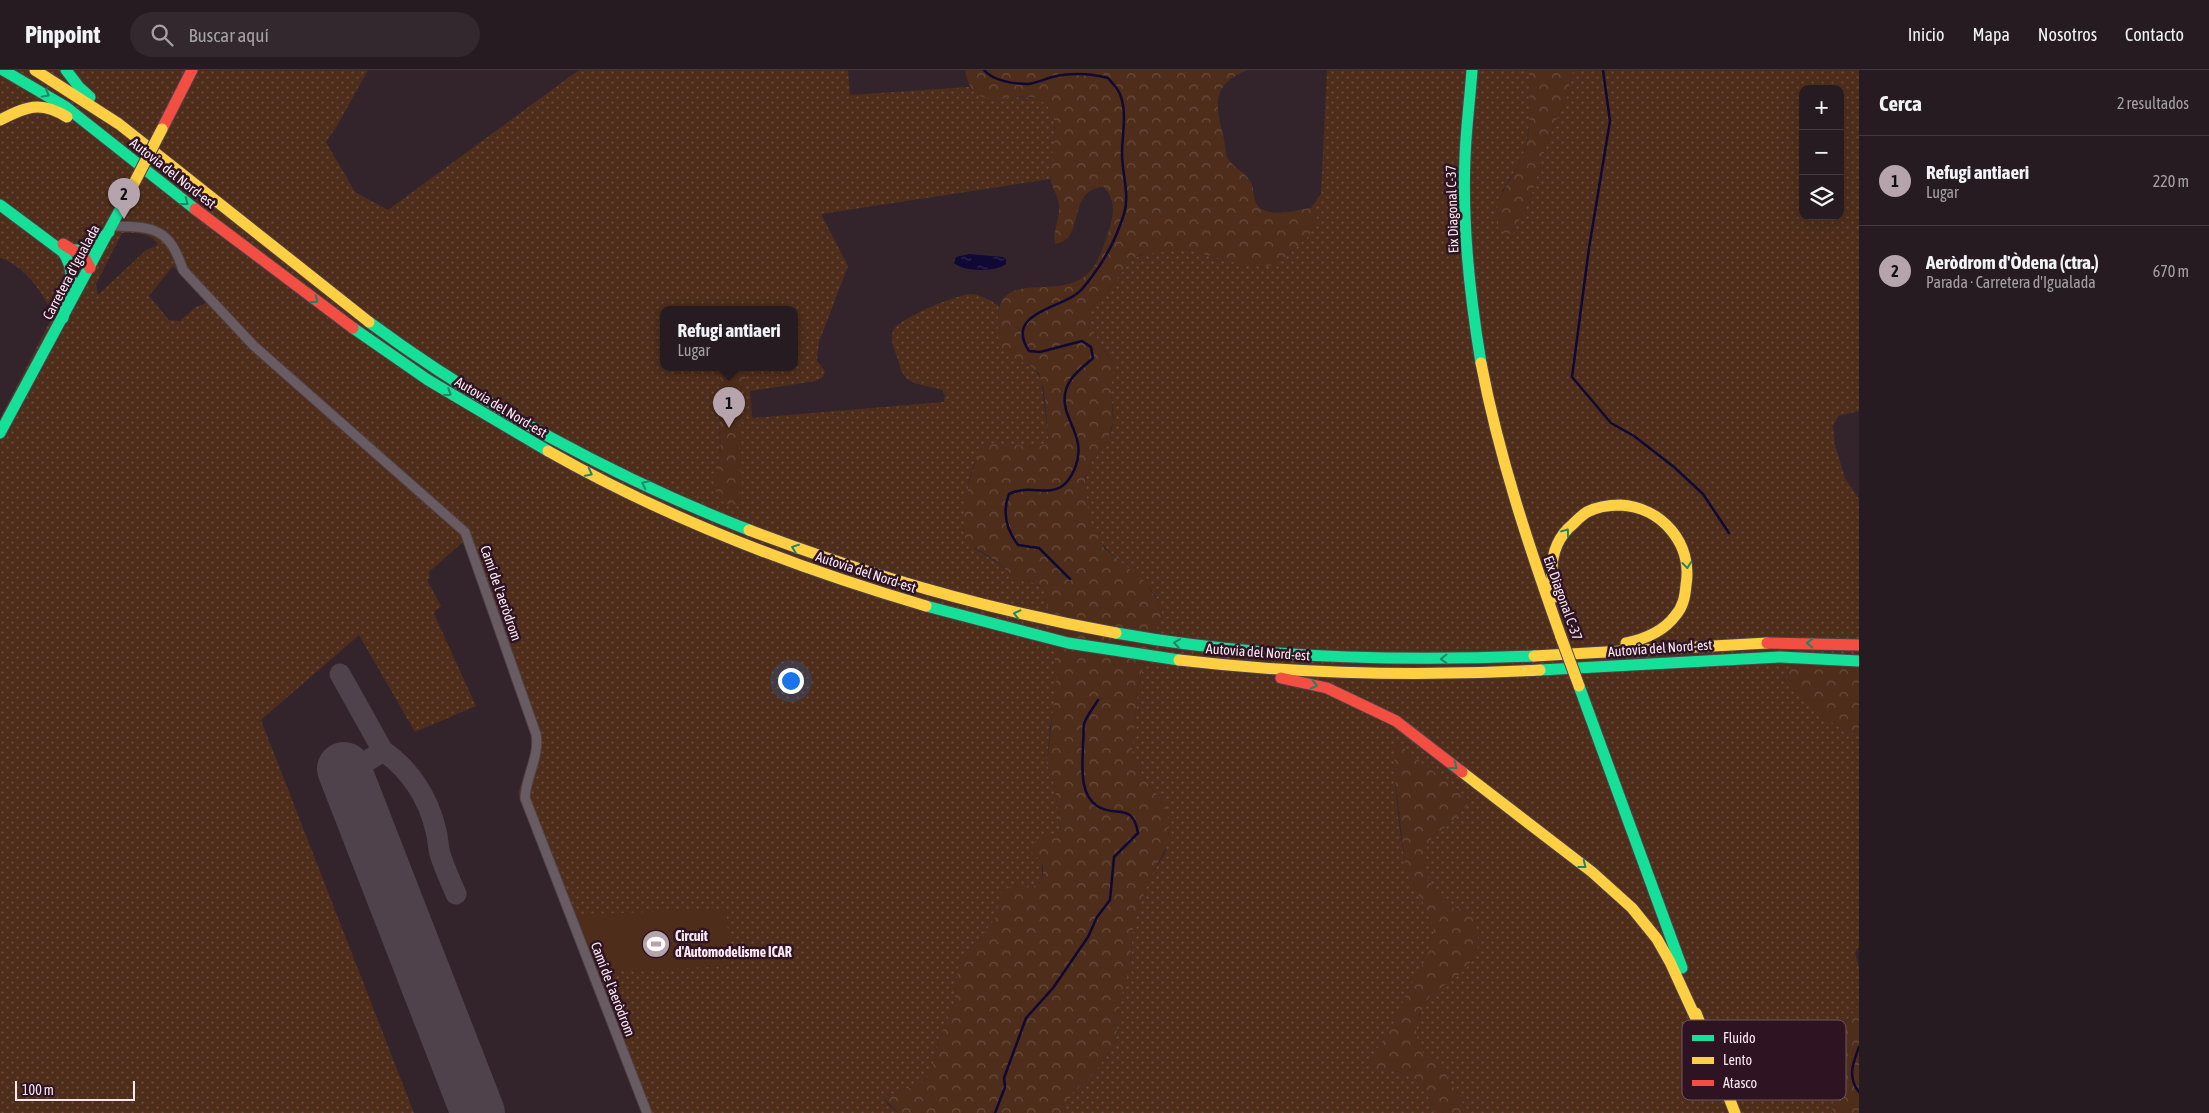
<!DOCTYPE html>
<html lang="es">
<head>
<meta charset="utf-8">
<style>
	:root { --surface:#261b21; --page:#32282e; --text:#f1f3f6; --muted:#a4a1a5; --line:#42393f; --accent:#b6a4ad }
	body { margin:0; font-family:"Asap Condensed",sans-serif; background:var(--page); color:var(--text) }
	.controls { position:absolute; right:15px; top:15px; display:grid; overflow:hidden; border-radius:10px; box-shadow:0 5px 20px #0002 }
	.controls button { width:45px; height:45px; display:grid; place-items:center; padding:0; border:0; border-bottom:1px solid var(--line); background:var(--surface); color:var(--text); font:25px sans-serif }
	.scale { position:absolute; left:15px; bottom:12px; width:120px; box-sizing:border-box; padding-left:5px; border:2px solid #fce9f2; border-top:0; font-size:14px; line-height:18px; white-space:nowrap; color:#fce9f2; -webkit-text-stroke:4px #2e1423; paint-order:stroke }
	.you { position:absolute; left:790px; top:610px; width:18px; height:18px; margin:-12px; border:4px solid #fff; border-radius:50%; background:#1a73e8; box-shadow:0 0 0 8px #1a73e833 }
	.badge { display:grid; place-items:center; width:32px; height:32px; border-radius:50%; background:var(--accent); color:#111; font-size:16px; font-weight:700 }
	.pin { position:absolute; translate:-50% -41px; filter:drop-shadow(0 1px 2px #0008) }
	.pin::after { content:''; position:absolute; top:26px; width:18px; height:15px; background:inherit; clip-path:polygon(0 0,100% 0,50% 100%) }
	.popup { position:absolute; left:660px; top:236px; width:138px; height:65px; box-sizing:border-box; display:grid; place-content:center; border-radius:10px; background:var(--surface); filter:drop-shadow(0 1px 4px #0005); font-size:16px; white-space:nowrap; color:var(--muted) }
	.popup b { font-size:19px; color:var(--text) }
	.popup::after { content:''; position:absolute; left:50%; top:100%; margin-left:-10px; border:10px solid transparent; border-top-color:var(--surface) }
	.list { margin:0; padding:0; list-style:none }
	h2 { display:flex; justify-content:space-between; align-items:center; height:65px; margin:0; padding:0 20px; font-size:21px }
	h2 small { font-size:16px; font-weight:400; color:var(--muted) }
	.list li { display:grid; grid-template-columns:32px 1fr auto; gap:15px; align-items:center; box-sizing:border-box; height:90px; padding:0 20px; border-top:1px solid var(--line) }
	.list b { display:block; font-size:19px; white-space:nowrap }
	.list p { margin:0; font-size:16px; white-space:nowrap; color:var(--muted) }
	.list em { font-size:16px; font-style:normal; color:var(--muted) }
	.icon { flex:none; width:28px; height:28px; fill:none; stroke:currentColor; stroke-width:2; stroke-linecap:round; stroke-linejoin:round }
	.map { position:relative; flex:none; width:1859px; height:1043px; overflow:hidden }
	header { display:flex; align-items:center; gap:30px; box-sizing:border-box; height:70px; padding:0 25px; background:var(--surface); border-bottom:1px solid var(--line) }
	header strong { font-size:24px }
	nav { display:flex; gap:28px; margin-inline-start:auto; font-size:18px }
	.search { width:350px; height:45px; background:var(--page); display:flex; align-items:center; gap:12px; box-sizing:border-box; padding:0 18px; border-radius:28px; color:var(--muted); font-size:19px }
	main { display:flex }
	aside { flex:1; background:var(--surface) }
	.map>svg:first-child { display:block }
	.grass { fill:url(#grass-dots); fill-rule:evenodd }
	.forest { fill:url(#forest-crowns) }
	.pitch { fill:#4e2e1b }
	.water { fill:url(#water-ripples) }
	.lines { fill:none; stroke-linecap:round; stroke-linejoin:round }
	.stream { stroke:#100835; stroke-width:2.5 }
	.taxiway { stroke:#50424a; stroke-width:21 }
	.runway { stroke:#50424a; stroke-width:54 }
	.street-casing { stroke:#4f4249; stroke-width:11 }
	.fast-casing { stroke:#4f4249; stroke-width:13 }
	.slow-casing { stroke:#4f4249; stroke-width:13 }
	.jam-casing { stroke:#4f4249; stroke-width:13 }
	.street { stroke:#695b62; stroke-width:9 }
	.fast { stroke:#16e098; stroke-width:11 }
	.slow { stroke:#ffcf43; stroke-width:11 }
	.jam { stroke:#f24e42; stroke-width:11 }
	.slow-bridge-casing { stroke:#4f4249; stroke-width:13; stroke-linecap:butt }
	.slow-bridge { stroke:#ffcf43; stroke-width:11 }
	.oneway { stroke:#218463 }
	.labels { text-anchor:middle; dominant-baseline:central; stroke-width:5; stroke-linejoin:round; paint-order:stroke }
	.street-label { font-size:14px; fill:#fce9f2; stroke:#2e1423 }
	.poi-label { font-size:14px; font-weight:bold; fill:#fce9f2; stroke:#2e1423; text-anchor:start }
	.key { fill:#2e1423; stroke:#6c5461; stroke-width:1 }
	.key-label { font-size:14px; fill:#fce9f2 }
</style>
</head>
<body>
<header>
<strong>Pinpoint</strong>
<div class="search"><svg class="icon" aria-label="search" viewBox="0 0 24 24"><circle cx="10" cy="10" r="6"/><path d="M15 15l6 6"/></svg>Buscar aquí</div>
<nav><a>Inicio</a><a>Mapa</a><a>Nosotros</a><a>Contacto</a></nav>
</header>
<main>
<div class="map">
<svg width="1859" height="1043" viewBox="0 0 1859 1043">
	<defs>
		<pattern id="grass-dots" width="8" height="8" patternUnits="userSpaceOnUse" patternTransform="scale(1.25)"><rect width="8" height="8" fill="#4e2e1b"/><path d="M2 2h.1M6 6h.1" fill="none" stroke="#684c3d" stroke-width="1.8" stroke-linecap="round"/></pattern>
		<pattern id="forest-crowns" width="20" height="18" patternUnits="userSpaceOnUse" patternTransform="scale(1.25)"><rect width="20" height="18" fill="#4e2e1b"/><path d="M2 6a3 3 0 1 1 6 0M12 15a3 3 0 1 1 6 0" fill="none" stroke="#684c3d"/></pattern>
		<pattern id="water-ripples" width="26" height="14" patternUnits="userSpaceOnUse" patternTransform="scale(1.25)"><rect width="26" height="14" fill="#100835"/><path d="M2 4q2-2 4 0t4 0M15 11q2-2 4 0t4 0" fill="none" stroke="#342c53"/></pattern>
	</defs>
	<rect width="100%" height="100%" fill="#33242c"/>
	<!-- grass -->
	<path class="grass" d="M0 0H368L337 56 326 72 355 122 388 140 579 0H848L850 25 969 17C992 44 1047 6 1054 51 1057 71 1050 90 1050 109L821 144 848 196 819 272 817 291 825 301 823 307 816 311 750 321 752 348 944 332 945 325 942 320C932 316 918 316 909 310 901 305 900 295 897 287 894 279 890 269 893 261 897 249 958 224 971 224 982 225 990 230 999 236L998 242 1027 295 1034 299 1041 309 1049 373C1033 381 1006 372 986 374L973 396 969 410 963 461 975 479 1001 495 1010 505 1034 513 1045 519 1048 532 1057 598V619L1050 657 1047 694 1054 713 1061 761C1053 766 1045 780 1042 791 1040 801 1046 808 1036 816H1028L999 836 995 849 977 872 970 877 958 898 954 935 939 968 931 1004 920 1014 884 1028 888 1035 898 1043H644L518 723 534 678 532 662 464 471 429 502 430 507 427 510 441 536 435 541 434 544 476 636 415 662 359 565 261 650 414 1043H0V349L53 245C44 224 24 195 0 188ZM122 163C134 163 152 162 158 175L146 180 98 225 96 214ZM173 196 209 232 196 237 180 251 169 250 149 226ZM664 239H794V297H749L740 323V426L716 415 720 387 719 321 722 297H664Z
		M1327 0H1529L1530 48 1526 76 1521 91 1502 121 1496 145 1512 164 1530 130 1548 69 1566 29 1573 0H1859V341L1838 346 1833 356 1835 375 1845 408 1859 429V583L1793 597 1787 608 1825 646 1841 658 1859 665V876L1855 883 1859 898V936L1836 963 1828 974 1826 980 1827 1000 1834 1020 1832 1043H1468L1445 1002 1419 979 1416 969V954L1425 933 1478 867 1467 840 1452 838 1441 831 1425 802V789L1427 776 1433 766 1454 750 1471 731 1397 673C1390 693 1401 787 1410 808 1417 826 1434 842 1434 863 1433 882 1420 899 1411 915 1404 928 1399 943 1392 956 1384 969 1375 982 1367 995L1399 1002 1422 1013 1436 1043H1063L1073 1022 1093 1004 1112 979 1116 966 1121 927 1131 890 1133 857 1149 809 1165 783 1169 764 1166 738 1163 731 1146 712 1134 689 1132 681 1139 611 1162 544C1160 509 1097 487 1089 449 1085 433 1082 408 1091 393 1099 380 1110 370 1113 354 1115 343 1111 330 1111 320 1111 311 1113 302 1114 293 1103 277 1085 259 1089 239L1102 229 1131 190 1148 182 1188 180 1237 193 1277 194 1309 166 1317 146 1311 138 1321 124ZM1803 19H1840V146H1803Z"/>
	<!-- forest -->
	<path class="forest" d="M965 0H1247C1212 15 1215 32 1223 65 1225 72 1225 81 1227 87 1232 97 1245 102 1251 112 1255 121 1252 134 1262 139 1277 147 1295 140 1311 138L1317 146 1309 166 1277 194 1267 196 1237 193 1188 180 1142 184 1131 190 1102 229 1089 239V253L1103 279 1114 293V299L1111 317 1113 352 1108 369 1090 394 1085 408 1089 450 1104 478 1143 510 1162 537V544L1139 611 1132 681 1134 689 1146 712 1163 731 1166 738 1169 751 1168 774 1149 809 1133 857 1130 898 1121 927 1116 966 1112 979 1093 1004 1073 1022 1063 1043H898L884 1028 920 1014 931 1004 939 968 954 935 958 898 970 877 977 872 995 849 1002 821 1014 815 1036 816C1044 810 1044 802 1042 792L1031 782 1030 776C1039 766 1051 767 1061 760L1054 713 1047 694 1057 605 1046 525C1042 511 1028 512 1015 508 1008 505 1005 497 999 493 963 467 960 480 966 431 969 409 973 392 986 374 1007 370 1030 382 1049 373L1044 321 1039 303C1029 293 1013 290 1004 280 996 272 998 261 998 251 998 198 1053 230 1084 207 1098 197 1104 175 1109 160 1114 143 1116 131 1104 117 1065 119 1087 170 1055 174 1053 162 1058 153 1059 141 1061 127 1050 118 1050 104 1050 85 1061 59 1050 40 1028 4 975 58 965 0Z
		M1529 0H1573L1566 29 1548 69 1530 130 1512 164 1503 162 1498 158C1489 126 1519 106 1526 77 1532 51 1529 26 1529 0Z
		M722 297H749L740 323V426L738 432 733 436C726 434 718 430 716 422 714 411 719 398 720 387 722 358 715 325 722 297Z
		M1859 583V665C1853 663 1846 661 1841 658 1825 650 1792 618 1785 603L1788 598Z
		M1397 673 1471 731 1454 750 1433 766 1427 776 1425 802 1441 831 1452 838 1467 840 1472 845 1477 859 1478 880 1465 900 1430 926 1419 945 1416 961 1419 979 1445 1002 1468 1043H1436L1422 1013 1399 1002 1367 995 1392 956 1410 916 1427 887 1434 862 1430 845 1409 808 1405 793 1395 710 1394 685Z
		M1859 936V1043H1832L1834 1020 1827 1000 1828 974Z"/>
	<!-- pitch -->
	<path class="pitch" d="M726 839 731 896 595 902 573 845Z"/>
	<!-- water -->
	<path class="water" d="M969 184 1003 187 1006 189V194C997 202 963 202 954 193L956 187Z"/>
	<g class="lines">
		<!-- stream -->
		<path class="stream" d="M984 0C993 11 1014 14 1028 14 1039 13 1050 6 1062 5 1078 3 1093 4 1108 8 1113 14 1119 19 1121 27 1127 45 1122 65 1122 84 1122 103 1130 125 1124 144 1117 166 1106 188 1093 205 1088 212 1082 221 1075 225 1055 239 1005 245 1029 281L1040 282 1082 271 1091 277 1093 288C1081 299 1068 307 1065 324 1061 350 1088 366 1075 398 1072 405 1068 413 1061 417 1045 426 1030 414 1009 424 1002 442 1006 459 1018 475L1039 478 1070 509
			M1603 0 1610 51 1589 178 1572 307 1611 353 1634 366 1674 397 1703 424 1729 463
			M1859 977C1853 993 1847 1007 1859 1022
			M995 1043 1005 1017 1004 1008 1026 948 1053 918 1088 867 1097 847 1110 830 1114 787 1138 763C1133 732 1116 748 1097 736 1078 723 1083 692 1083 673 1084 667 1083 659 1084 654 1087 645 1094 637 1098 630"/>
		<!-- taxiway -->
		<path class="taxiway" d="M340 604 383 681 364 693 348 710
			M383 681C410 699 429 729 436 761 438 768 438 776 440 784 444 797 450 810 456 824"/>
		<!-- runway -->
		<path class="runway" d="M344 699 478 1043"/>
		<defs>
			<path id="street" d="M112 156C154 157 169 157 183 200L253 275 465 462 536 664C540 686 526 706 525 728L647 1043"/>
			<path id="fast" d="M3 0 66 37 195 139
				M66 0 79 17 90 27
				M1472 0C1470 29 1466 58 1465 88 1462 156 1470 227 1481 293
				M0 135 63 182C78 204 69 224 63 248
				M73 180H87L109 162
				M369 252C482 336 618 409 749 460
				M353 258 428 310 548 381
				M0 363 129 123
				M926 536 1068 573 1179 590
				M1116 563C1254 588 1394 592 1534 586
				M1540 600 1780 587 1859 591
				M1579 616 1682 898"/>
			<path id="slow" d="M35 0 119 54 369 252
				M0 50C26 37 40 30 67 47
				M1481 293C1499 387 1529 477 1561 567
				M548 381C666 448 796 498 926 536
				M749 460C870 506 988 540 1116 563
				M1555 527C1549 501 1550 473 1573 454 1577 450 1582 445 1587 442 1597 437 1610 435 1620 435 1662 437 1693 474 1686 515 1685 527 1683 537 1675 546 1663 562 1645 569 1626 573
				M1534 586 1767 573
				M1179 590C1299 604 1419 607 1540 600
				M1462 702 1592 802 1632 838 1657 869 1670 892 1698 953
				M1696 943 1735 1043"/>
			<path id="jam" d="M162 59 192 0
				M195 139 353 258
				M63 174 84 187 90 198
				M1767 573 1859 575
				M1281 608 1327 618 1396 651 1462 702"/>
		</defs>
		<!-- street casing -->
		<use href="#street" class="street-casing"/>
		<!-- fast casing -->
		<use href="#fast" class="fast-casing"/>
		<!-- slow casing -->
		<use href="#slow" class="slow-casing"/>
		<!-- jam casing -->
		<use href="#jam" class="jam-casing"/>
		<!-- street -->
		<use href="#street" class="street"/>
		<!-- fast -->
		<use href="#fast" class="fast"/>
		<!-- slow -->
		<use href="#slow" class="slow"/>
		<!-- jam -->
		<use href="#jam" class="jam"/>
		<defs>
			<path id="slow-bridge" d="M129 123 162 59
				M1561 567 1579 616"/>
		</defs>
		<!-- slow-bridge casing -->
		<use href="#slow-bridge" class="slow-bridge-casing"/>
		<!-- slow-bridge -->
		<use href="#slow-bridge" class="slow-bridge"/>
	</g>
	<!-- one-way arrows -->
	<defs><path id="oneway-chevron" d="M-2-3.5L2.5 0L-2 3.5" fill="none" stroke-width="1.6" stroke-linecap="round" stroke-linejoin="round" transform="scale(1.25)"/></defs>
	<g class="oneway">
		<use href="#oneway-chevron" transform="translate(46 24) rotate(29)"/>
		<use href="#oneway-chevron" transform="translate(185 132) rotate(37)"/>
		<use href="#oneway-chevron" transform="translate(315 230) rotate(37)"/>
		<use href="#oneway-chevron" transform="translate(448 323) rotate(33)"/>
		<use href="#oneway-chevron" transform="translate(589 403) rotate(27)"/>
		<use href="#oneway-chevron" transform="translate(645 414) rotate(-154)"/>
		<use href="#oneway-chevron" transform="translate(1566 462) rotate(-53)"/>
		<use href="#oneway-chevron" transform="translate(795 478) rotate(-159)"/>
		<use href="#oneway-chevron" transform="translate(1687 495) rotate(83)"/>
		<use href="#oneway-chevron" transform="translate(1017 544) rotate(-167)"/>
		<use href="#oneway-chevron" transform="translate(1177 573) rotate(-171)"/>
		<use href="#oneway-chevron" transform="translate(1810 573) rotate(-178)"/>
		<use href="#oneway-chevron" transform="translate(1444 589) rotate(179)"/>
		<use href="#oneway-chevron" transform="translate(1314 615) rotate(13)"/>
		<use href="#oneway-chevron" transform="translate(1454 696) rotate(38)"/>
		<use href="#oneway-chevron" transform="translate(1583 795) rotate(38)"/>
	</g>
	<!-- icons -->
	<defs>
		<symbol id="stadium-disc" viewBox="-11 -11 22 22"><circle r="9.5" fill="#b6a4ad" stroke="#2e1423"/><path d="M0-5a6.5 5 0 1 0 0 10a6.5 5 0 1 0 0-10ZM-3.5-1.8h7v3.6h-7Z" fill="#fff"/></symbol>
	</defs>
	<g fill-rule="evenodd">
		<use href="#stadium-disc" x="640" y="858" width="32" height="32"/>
	</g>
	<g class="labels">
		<!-- street labels -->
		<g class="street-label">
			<text transform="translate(173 103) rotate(38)">Autovia del Nord-est</text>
			<text transform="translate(1452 139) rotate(-92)">Eix Diagonal C-37</text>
			<text transform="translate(71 202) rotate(-62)">Carretera d'Igualada</text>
			<text transform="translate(501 337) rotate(31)">Autovia del Nord-est</text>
			<text transform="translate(866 502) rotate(18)">Autovia del Nord-est</text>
			<text transform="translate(501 523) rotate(71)">Camí de l'aeròdrom</text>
			<text transform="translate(1563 528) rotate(70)">Eix Diagonal C-37</text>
			<text transform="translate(1660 578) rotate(-4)">Autovia del Nord-est</text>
			<text transform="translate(1258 582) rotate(4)">Autovia del Nord-est</text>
			<text transform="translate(613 919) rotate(69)">Camí de l'aeròdrom</text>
		</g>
		<!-- poi labels -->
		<g class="poi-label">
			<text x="675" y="866">Circuit<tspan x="675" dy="16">d'Automodelisme ICAR</tspan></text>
		</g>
	</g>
	<!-- legend -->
	<rect x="1682" y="950" width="164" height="80" rx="8" class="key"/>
	<rect x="1692" y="965" width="22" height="6" fill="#16e098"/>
	<rect x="1692" y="987" width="22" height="7" fill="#ffcf43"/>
	<rect x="1692" y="1010" width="22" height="6" fill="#f24e42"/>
	<g class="key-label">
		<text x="1723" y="973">Fluido</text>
		<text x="1723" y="995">Lento</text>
		<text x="1723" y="1018">Atasco</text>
	</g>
</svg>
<div class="controls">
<button>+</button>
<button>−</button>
<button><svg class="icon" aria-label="layers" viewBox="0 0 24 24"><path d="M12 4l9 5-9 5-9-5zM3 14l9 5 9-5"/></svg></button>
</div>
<div class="scale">100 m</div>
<div class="you"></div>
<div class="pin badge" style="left:729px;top:358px">1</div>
<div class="popup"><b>Refugi antiaeri</b>Lugar</div>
<div class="pin badge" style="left:124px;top:149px">2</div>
</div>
<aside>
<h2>Cerca<small>2 resultados</small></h2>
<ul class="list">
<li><span class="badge">1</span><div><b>Refugi antiaeri</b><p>Lugar</p></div><em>220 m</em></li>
<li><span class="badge">2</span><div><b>Aeròdrom d'Òdena (ctra.)</b><p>Parada · Carretera d'Igualada</p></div><em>670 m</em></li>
</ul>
</aside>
</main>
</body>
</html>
